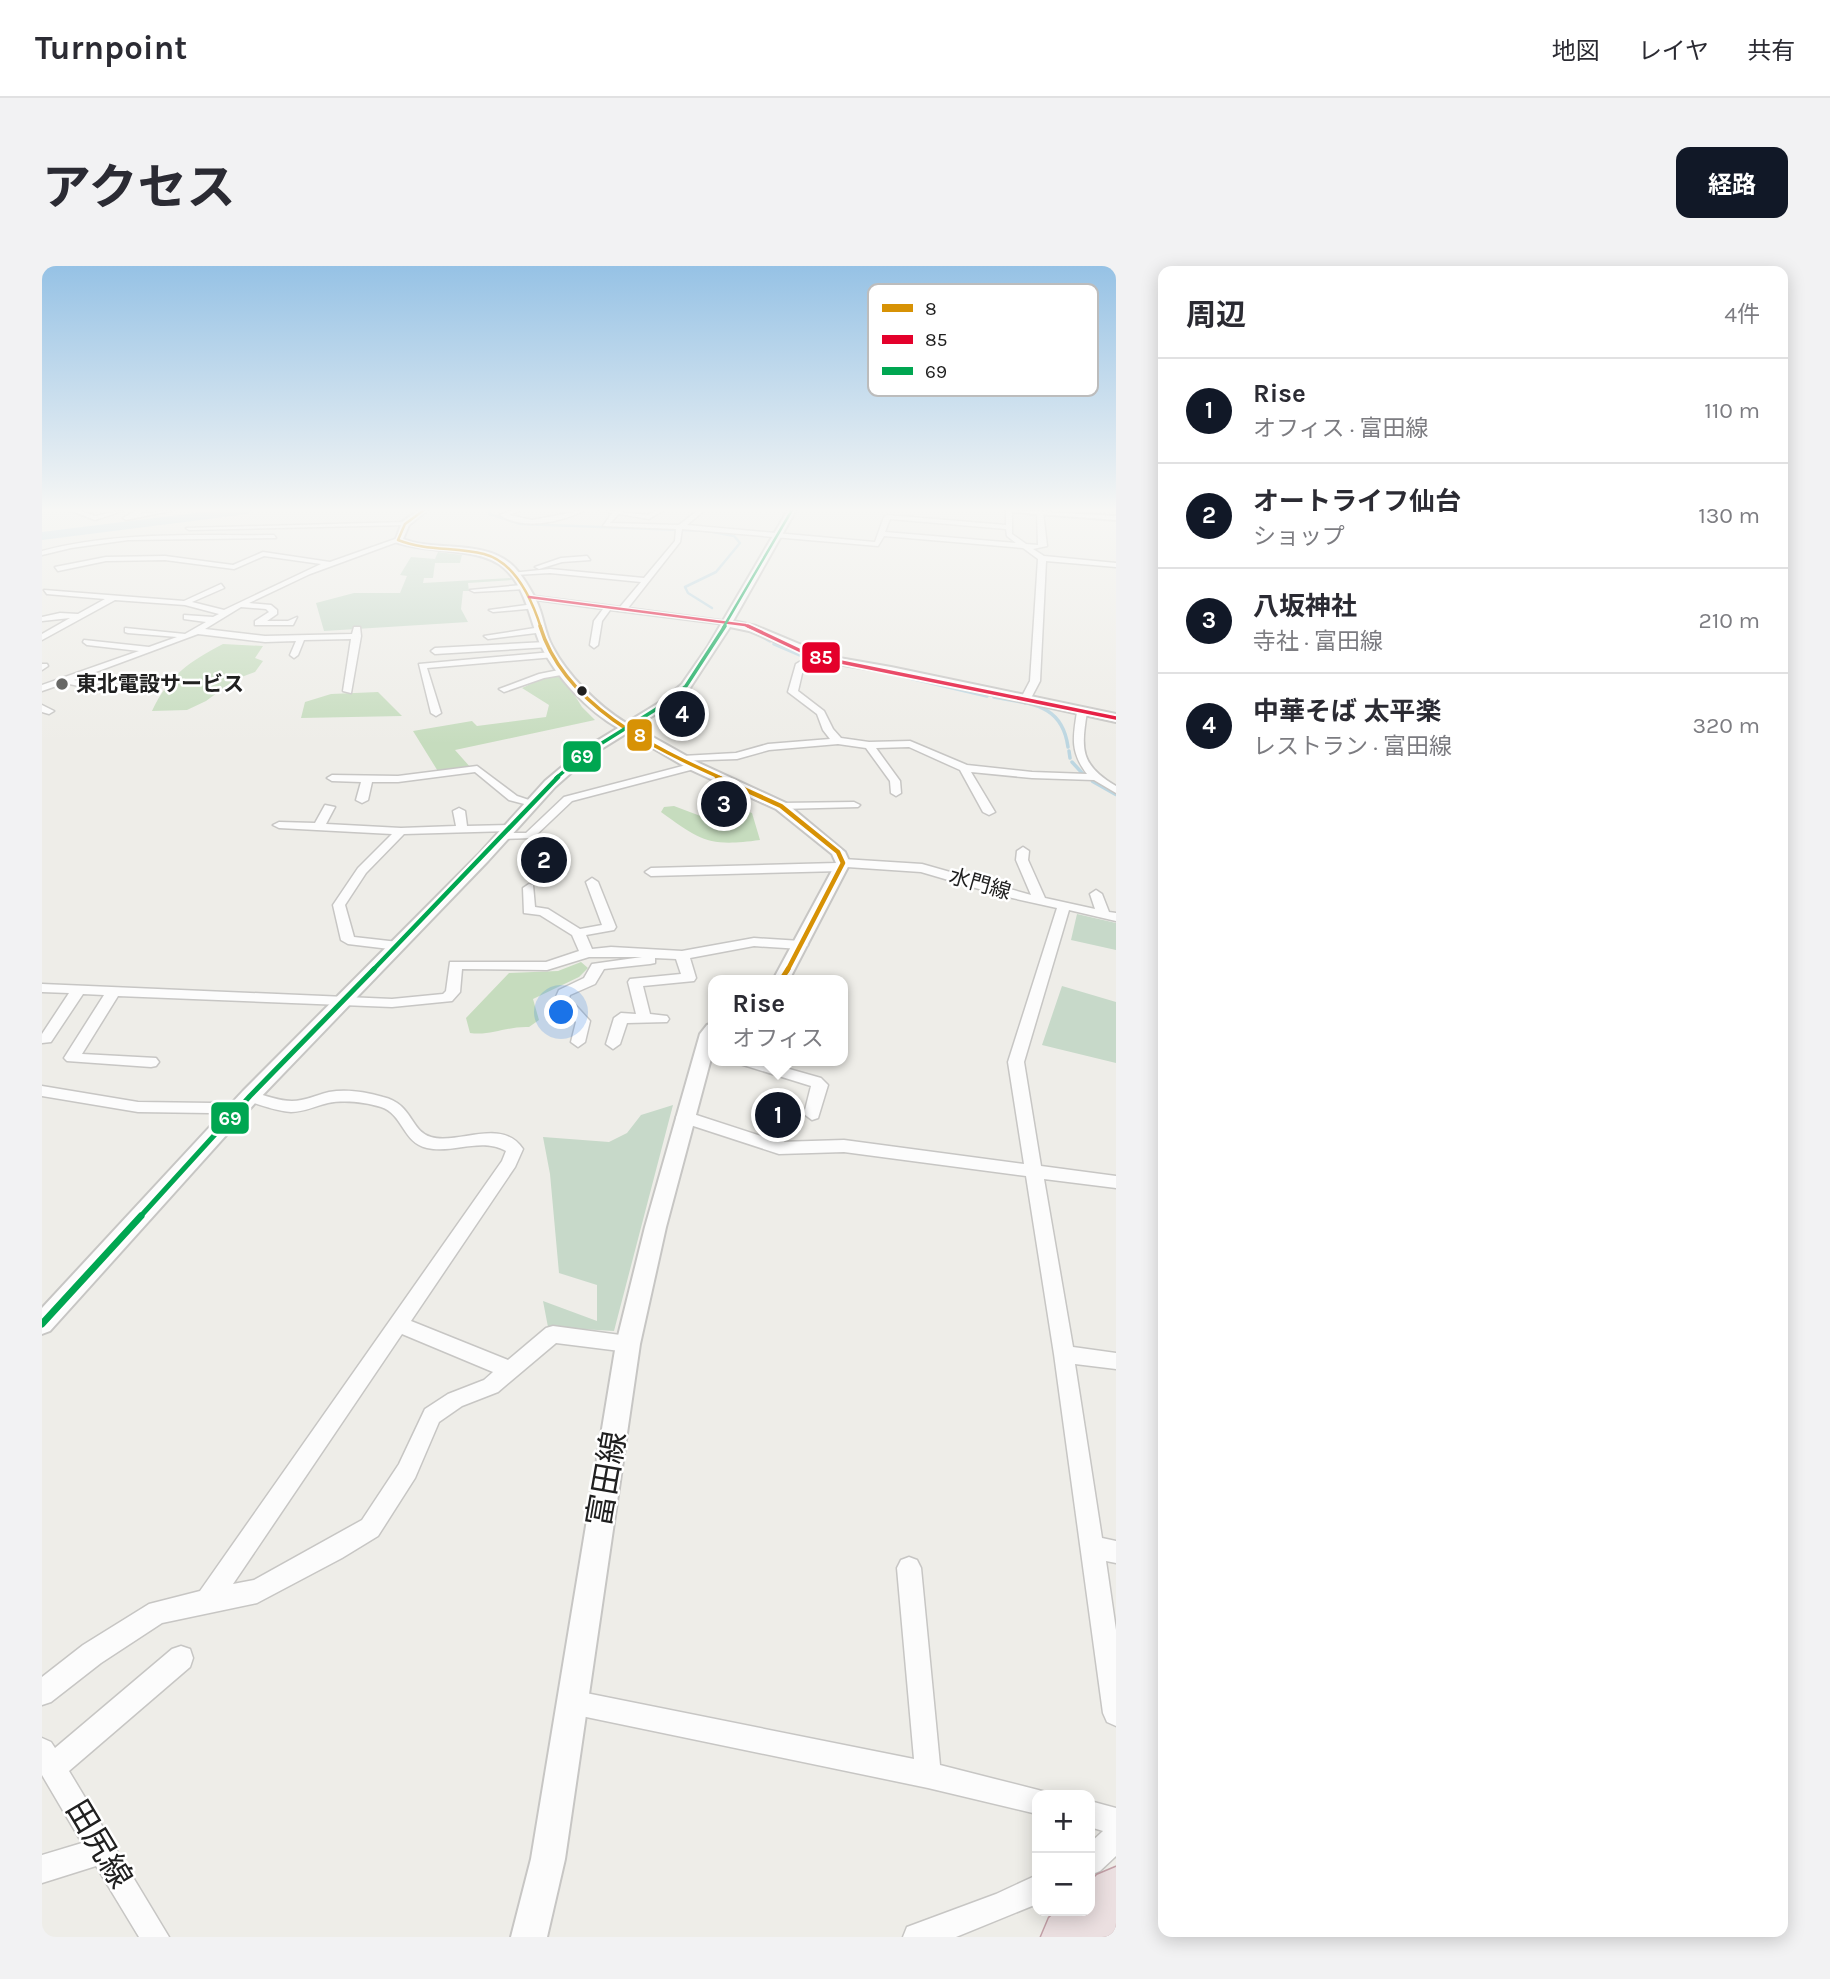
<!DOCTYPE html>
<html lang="ja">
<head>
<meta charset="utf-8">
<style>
	:root { --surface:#fff; --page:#f2f2f3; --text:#2b2b33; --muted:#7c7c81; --line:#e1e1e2; --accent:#111827 }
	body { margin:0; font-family:Karla,"Noto Sans JP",sans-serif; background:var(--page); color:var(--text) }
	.controls { position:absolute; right:21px; bottom:21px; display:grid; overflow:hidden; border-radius:14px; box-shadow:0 4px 18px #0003 }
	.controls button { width:63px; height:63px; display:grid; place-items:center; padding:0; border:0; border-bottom:2px solid var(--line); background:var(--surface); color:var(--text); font:35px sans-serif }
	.you { position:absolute; left:520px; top:747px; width:24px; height:24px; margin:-18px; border:5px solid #fff; border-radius:50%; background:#1a73e8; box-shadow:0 0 0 10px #1a73e833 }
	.badge { display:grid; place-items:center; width:46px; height:46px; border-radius:50%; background:var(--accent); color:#fff; font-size:23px; font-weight:700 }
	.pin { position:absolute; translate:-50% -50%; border:4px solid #fff; box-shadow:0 2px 7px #0006 }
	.popup { position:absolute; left:666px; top:709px; width:140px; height:91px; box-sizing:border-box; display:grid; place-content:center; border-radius:14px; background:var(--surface); filter:drop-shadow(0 2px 5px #0005); font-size:23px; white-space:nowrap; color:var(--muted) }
	.popup b { font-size:26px; color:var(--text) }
	.popup::after { content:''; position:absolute; left:50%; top:100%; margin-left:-14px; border:14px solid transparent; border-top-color:var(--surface) }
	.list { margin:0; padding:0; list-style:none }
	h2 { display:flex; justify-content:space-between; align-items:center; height:91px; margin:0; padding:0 28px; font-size:30px }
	h2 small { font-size:23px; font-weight:400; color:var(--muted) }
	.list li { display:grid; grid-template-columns:46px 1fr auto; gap:21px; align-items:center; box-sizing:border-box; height:105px; padding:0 28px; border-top:2px solid var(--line) }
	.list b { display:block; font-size:26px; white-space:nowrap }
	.list p { margin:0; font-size:23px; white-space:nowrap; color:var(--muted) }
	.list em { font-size:23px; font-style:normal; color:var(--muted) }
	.map { position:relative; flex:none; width:1074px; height:1671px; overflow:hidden; border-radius:14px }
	header { display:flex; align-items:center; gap:42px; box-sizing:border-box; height:98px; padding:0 35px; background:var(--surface); border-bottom:2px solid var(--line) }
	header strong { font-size:33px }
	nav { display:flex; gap:38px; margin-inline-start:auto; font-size:24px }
	.intro { display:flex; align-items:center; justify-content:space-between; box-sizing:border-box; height:168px; padding:0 42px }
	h1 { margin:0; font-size:49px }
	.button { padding:18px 32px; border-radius:14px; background:var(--accent); color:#fff; font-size:24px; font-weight:700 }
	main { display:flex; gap:42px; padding:0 42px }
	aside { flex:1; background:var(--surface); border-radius:14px; box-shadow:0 4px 18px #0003 }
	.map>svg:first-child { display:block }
	.forest { fill:#c6dcbe }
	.cemetery { fill:#c7d9c9 }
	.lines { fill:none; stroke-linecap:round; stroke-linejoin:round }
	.stream-far2 { stroke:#bcd6e1; stroke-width:2.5 }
	.stream-far1 { stroke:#bcd6e1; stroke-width:3.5 }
	.stream { stroke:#bcd6e1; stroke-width:4.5 }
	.river { fill:#bcd6e1; fill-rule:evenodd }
	.minor-casing { stroke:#c7c6c4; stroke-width:3 }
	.tertiary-casing { stroke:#c7c6c4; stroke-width:4 }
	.motorway-casing { stroke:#c3a0a7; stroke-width:3 }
	.minor { fill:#fcfcfc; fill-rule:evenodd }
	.tertiary { fill:#fcfcfc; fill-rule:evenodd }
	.motorway { fill:#ebdfe0; fill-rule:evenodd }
	.bus-1-far3-casing { stroke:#fff; stroke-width:5 }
	.bus-1-far2-casing { stroke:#fff; stroke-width:7 }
	.bus-1-far1-casing { stroke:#fff; stroke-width:9 }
	.bus-1-casing { stroke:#fff; stroke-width:10 }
	.bus-2-far1-casing { stroke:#fff; stroke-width:5 }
	.bus-2-casing { stroke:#fff; stroke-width:7 }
	.bus-3-far4-casing { stroke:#fff; stroke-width:5 }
	.bus-3-far3-casing { stroke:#fff; stroke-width:7 }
	.bus-3-far2-casing { stroke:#fff; stroke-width:9 }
	.bus-3-far1-casing { stroke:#fff; stroke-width:10 }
	.bus-3-casing { stroke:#fff; stroke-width:12 }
	.bus-1-far3 { stroke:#d79205; stroke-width:2.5 }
	.bus-1-far2 { stroke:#d79205; stroke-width:3.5 }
	.bus-1-far1 { stroke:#d79205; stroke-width:4.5 }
	.bus-1 { stroke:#d79205; stroke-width:5 }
	.bus-2-far1 { stroke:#e4002b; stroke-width:2.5 }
	.bus-2 { stroke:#e4002b; stroke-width:3.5 }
	.bus-3-far4 { stroke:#00a651; stroke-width:2.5 }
	.bus-3-far3 { stroke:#00a651; stroke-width:3.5 }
	.bus-3-far2 { stroke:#00a651; stroke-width:4.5 }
	.bus-3-far1 { stroke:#00a651; stroke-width:5 }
	.bus-3 { stroke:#00a651; stroke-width:7 }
	.poi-dot { fill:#686866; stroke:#fff; stroke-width:2.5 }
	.bus-dot { fill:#202020; stroke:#fff; stroke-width:2.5 }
	.labels { text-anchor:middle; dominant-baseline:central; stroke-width:5; stroke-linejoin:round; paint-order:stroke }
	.far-poi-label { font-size:21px; font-weight:bold; fill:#202020; stroke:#fff; text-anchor:start }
	.far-street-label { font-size:21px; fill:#202020; stroke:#fff }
	.near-street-label { font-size:32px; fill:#202020; stroke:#fff }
	.key { fill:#fff; stroke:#bcbcbc; stroke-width:2 }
	.key-label { font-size:19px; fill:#202020 }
	.line-badge { stroke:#fff; stroke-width:2.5 }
	.badge-label { font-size:19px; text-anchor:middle; font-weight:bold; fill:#fff }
</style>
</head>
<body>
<header>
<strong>Turnpoint</strong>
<nav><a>地図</a><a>レイヤ</a><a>共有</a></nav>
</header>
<div class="intro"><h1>アクセス</h1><a class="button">経路</a></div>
<main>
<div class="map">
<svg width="1074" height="1671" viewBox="0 0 1074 1671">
	<rect width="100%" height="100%" fill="#eeede8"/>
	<!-- forest -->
	<path class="forest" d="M181 378 221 380 213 392 221 395 213 406 194 413 164 435 145 444 110 445C127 409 147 396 181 378Z
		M520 409 540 441 553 454 413 484 429 502 397 507 371 465 430 455 435 460 504 451 507 439 480 422 504 411Z
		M336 426 360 450 259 452 263 436 289 428Z
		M632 540 669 554 688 553 704 545 710 547 718 574C667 581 659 575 619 546L622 541Z
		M539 696 546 702 537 711 491 733 497 754 487 761C465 760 449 770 428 767L424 752 467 707 516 705Z"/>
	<!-- cemetery -->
	<path class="cemetery" d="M396 286 420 289 418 297H393L391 312H382L381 317 469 312 470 314 426 317 427 325H421L419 343 426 356 282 365 274 337 312 327H358L365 310 358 309 369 291 393 293Z
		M1035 648 1074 657V684L1029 674Z
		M1020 720 1074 736V797L1000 779Z
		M631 839 572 1065 506 1061 501 1035 555 1055V1019L517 1007 508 908 501 871 567 876 585 867 599 849Z"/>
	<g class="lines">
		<!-- stream-far2 -->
		<path class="stream-far2" d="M448 244 447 248 478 258 666 265 692 270 698 277 674 306 643 321 646 327 670 342"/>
		<!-- stream-far1 -->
		<path class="stream-far1" d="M712 366 728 375
			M732 378 760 390
			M768 393 822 402
			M842 406 945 430
			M952 431C988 438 1020 437 1026 481
			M1027 485 1028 492
			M1030 496 1042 509"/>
		<!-- stream -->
		<path class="stream" d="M1051 515 1074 528"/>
		<!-- river -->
		<path class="river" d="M177 244H212L206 248 0 274V266Z"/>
		<defs>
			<path id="minor" d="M27 244H36L53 250 83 244 53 254Z
				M95 244H103L98 248 133 244 84 254 81 252Z
				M470 244H479L467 249 490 254 543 244C520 256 481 265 458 249Z
				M558 244 606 249 614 244H622L607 253 577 248 568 257 637 259 656 244H663L645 259 833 276 842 251 845 249 964 259V244H970V268L984 278 996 279 995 246 998 244 1001 246 1005 280 991 283 1002 290 1074 297V301L1004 295 998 415 988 434 983 437 978 434 988 415 996 293 981 282 842 270 836 280 640 263 638 276 586 342 684 355H687V359L568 344 560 355 556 379 552 382 548 379 552 355 561 343 487 333 484 329 578 341 599 316 508 307 473 309 469 307 508 303 602 312 633 275 634 263 561 260 570 247ZM848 253 964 263 965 270 974 277 843 266Z
				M363 256 365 259 147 264 144 262Z
				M232 269 234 272 86 274 29 282 0 289V285C76 265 154 270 232 269Z
				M356 272 358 275 268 308 207 337 229 339 235 344V348L225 355H246L255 351 251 359H213V355L227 346 224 343 199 341 163 363 223 370 310 368 312 361H318L319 370 309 427 301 425 309 373 262 374 256 389 252 392 248 389 254 375 223 376 156 368 32 414 59 421V425L23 417 0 425V419L97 385 45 379 41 376 42 374 107 381 135 371 86 367 83 366V362L143 368 164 356 142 353V349L171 351 177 348 143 339 73 334 0 374V368L28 352 0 355V351L18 347 36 348 63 333 5 328 2 324 142 335 179 318 182 322 150 336 182 344 279 298 222 290 192 303 123 294 64 295 16 305 13 301 64 291 123 290 191 299 221 286 288 296Z
				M545 290 548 294 520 296 497 303 493 301 519 292Z
				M480 319 483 323 432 326 428 324Z
				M492 338 495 342 451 346 447 344Z
				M499 361 503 364 502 366 446 373 442 370Z
				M504 376 508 379 507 381 393 388 389 385 393 382Z
				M510 386 514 389 513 391 385 402 399 447 394 450 389 447 377 398Z
				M772 387 776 390 762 399 756 425 782 445 791 463 799 472 827 476 868 475 925 499 990 506 1045 508C1028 486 1031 471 1035 446L1040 443 1045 446C1039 483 1038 499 1074 520V527L1052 514 990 512 929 506 953 546 947 549 941 546 918 504 867 481 834 482 858 515 859 527 854 530 849 527 848 515 824 482 796 478 727 484 695 493 636 495 635 493 640 490 694 487 726 478 788 473 781 464 775 448 746 426 754 398Z
				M0 398H5L6 400 0 404Z
				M522 403 527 406 525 408 502 412 462 426 457 423 497 408Z
				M0 439 12 445 7 448 0 446Z
				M652 497 657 500 656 502 530 535 491 572 461 573 455 570 461 567H484L522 531Z
				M435 500 475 530 496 537 490 540 467 534 433 506 356 516H330L326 534 320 537 314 534 319 516 290 515 285 512 290 509 356 510Z
				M812 536 818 539 816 541 739 543 733 540 739 537Z
				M283 539 293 541 284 558 359 562 414 560 411 545 417 542 423 545 425 560 469 559 475 562 469 565 362 568 324 607 303 639 312 671 356 676 363 680 356 684 306 678 299 674 291 639 316 602 350 568 237 562 231 559 237 556 273 557Z
				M981 581 987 585 986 594 1003 632 1053 643 1048 628 1054 624 1060 628 1067 646 1074 647V655L1027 644 982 796 999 900 1074 910V922L1002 913 1031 1081 1074 1087V1103L1033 1098 1060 1272 1074 1275V1297L1064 1295 1074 1364V1460L1065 1456 1061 1447 1012 1088 984 910 802 886 737 888 636 855 634 851 642 845 737 876 802 874 982 898 966 796 1015 642 961 630 879 606 805 601 799 605 609 610 603 606 609 602 795 597 801 593 880 598 989 629 974 594 975 585Z
				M550 612 556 616 574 661 572 664 544 669 550 683 569 681 640 685 712 672 759 675 766 679 759 683 712 680 648 692 654 712 652 715 601 720 608 748 625 750 627 753 625 756 585 757 578 778 571 783 564 778 572 752 579 747 594 748 586 716 588 713 639 708 634 693 613 692V697L608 698 562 703 553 718 528 729 527 732 548 755 543 776 536 781 529 776 534 756 513 733 517 724 542 712 550 698 600 691H547L505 704 420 703 418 726 410 735 350 741 76 730 40 788 114 792 117 796 114 800 109 801 25 795 22 792 62 729 41 728 9 776 0 777V768L27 727 0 726V718L350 733 401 728 404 725 408 696H504L537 685 530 669 498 649 482 647 481 622 487 618 491 619 493 641 506 643 538 663 560 659 544 616Z
				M696 795H719L779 812 786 819 776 852 770 854 762 848 769 820 698 798Z
				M0 820 96 836 170 837 197 846 199 850 191 856 168 847 96 846 0 830Z
				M208 825C222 829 236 835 250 835 263 835 274 829 287 826 305 823 324 826 341 831 371 838 368 865 389 871 416 879 460 851 481 883L473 901 369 1055 466 1094 504 1062 511 1060 586 1070 593 1072 596 1078 593 1084 586 1086 514 1077 456 1126 420 1140 397 1156 373 1212 336 1270 300 1292 215 1337 120 1357 59 1397 9 1436 0 1439V1411L41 1379 107 1338 158 1325 460 895 464 885C439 871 411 888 385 882 361 877 361 848 339 841 323 836 302 834 286 837 273 840 262 846 249 846 233 845 217 838 202 834L200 830ZM360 1068 451 1106 442 1114 406 1128 383 1143 357 1198 320 1254 212 1314 191 1318Z
				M867 1291 875 1294 879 1302 898 1499 1004 1526 1006 1529H995V1548L886 1522 520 1446 516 1437 520 1428 529 1424 872 1493 855 1302 859 1294Z
				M139 1380 148 1383 151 1392 148 1401 27 1505 127 1671H97L54 1600 0 1617V1589L40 1577 0 1509V1472L9 1476 13 1482 130 1383Z
				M1048 1535 1074 1542V1590L1058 1605 1048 1609V1577L1061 1565 1048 1561Z
				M995 1609V1638L914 1671H861L865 1661 954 1628Z"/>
			<path id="tertiary" d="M377 244H386L367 259 361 273C393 286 442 273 470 299 480 308 494 331 498 344 502 356 504 369 510 380 525 409 556 440 584 457L620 435 640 418 665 382 746 244H754L691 355 714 360 786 390 849 401 1074 448V456L849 407 784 396 707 365 688 361 648 422 628 439 593 461 657 497 744 537 803 586 808 597 747 714H731L794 597 790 588 734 543 647 503 585 467 548 490 513 521 446 595 215 835 8 1065 0 1068V1042L201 825 436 589 503 515 540 484 576 462C546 445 514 411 499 380 488 355 484 321 462 302 438 280 384 288 353 276L360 256Z
				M967 244 1074 250V254L971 246Z
				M671 757V785L624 961 598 1078 523 1593 505 1671H469L489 1593 574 1078 603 961 658 768 665 759Z"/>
			<path id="motorway" d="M1074 1601V1664L1066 1671H999L1007 1652 1015 1645H1048V1616L1055 1609Z"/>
		</defs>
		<!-- minor casing -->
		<use href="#minor" class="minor-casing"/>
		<!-- tertiary casing -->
		<use href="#tertiary" class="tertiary-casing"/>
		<!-- motorway casing -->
		<use href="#motorway" class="motorway-casing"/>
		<!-- minor -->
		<use href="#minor" class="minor"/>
		<!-- tertiary -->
		<use href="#tertiary" class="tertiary"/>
		<!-- motorway -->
		<use href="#motorway" class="motorway"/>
		<defs>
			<path id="bus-1-far3" d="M382 244 363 258 356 274C384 285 413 281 442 288 473 296 490 334 499 362"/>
			<path id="bus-1-far2" d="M498 360C522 439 610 481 679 512"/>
			<path id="bus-1-far1" d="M675 511 739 540 796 586 801 597 745 705"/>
			<path id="bus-1" d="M739 714 746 703"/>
			<path id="bus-2-far1" d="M487 331 703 359 710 362"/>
			<path id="bus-2" d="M706 360 759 385 784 393 1074 452"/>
			<path id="bus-3-far4" d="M681 362 750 244"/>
			<path id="bus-3-far3" d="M514 512 544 487 624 437 644 420 683 360"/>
			<path id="bus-3-far2" d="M330 705 516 511"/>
			<path id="bus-3-far1" d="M97 952 208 830 332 703"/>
			<path id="bus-3" d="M0 1058 99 950"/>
		</defs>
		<!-- bus-1-far3 casing -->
		<use href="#bus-1-far3" class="bus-1-far3-casing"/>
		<!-- bus-1-far2 casing -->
		<use href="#bus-1-far2" class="bus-1-far2-casing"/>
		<!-- bus-1-far1 casing -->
		<use href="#bus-1-far1" class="bus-1-far1-casing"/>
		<!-- bus-1 casing -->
		<use href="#bus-1" class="bus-1-casing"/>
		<!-- bus-2-far1 casing -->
		<use href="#bus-2-far1" class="bus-2-far1-casing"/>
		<!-- bus-2 casing -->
		<use href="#bus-2" class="bus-2-casing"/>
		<!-- bus-3-far4 casing -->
		<use href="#bus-3-far4" class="bus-3-far4-casing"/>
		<!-- bus-3-far3 casing -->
		<use href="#bus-3-far3" class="bus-3-far3-casing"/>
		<!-- bus-3-far2 casing -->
		<use href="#bus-3-far2" class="bus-3-far2-casing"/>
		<!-- bus-3-far1 casing -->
		<use href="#bus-3-far1" class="bus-3-far1-casing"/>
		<!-- bus-3 casing -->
		<use href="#bus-3" class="bus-3-casing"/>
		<!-- bus-1-far3 -->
		<use href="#bus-1-far3" class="bus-1-far3"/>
		<!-- bus-1-far2 -->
		<use href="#bus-1-far2" class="bus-1-far2"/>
		<!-- bus-1-far1 -->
		<use href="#bus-1-far1" class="bus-1-far1"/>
		<!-- bus-1 -->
		<use href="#bus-1" class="bus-1"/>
		<!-- bus-2-far1 -->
		<use href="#bus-2-far1" class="bus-2-far1"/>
		<!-- bus-2 -->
		<use href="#bus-2" class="bus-2"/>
		<!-- bus-3-far4 -->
		<use href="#bus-3-far4" class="bus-3-far4"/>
		<!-- bus-3-far3 -->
		<use href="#bus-3-far3" class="bus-3-far3"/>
		<!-- bus-3-far2 -->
		<use href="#bus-3-far2" class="bus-3-far2"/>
		<!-- bus-3-far1 -->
		<use href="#bus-3-far1" class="bus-3-far1"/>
		<!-- bus-3 -->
		<use href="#bus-3" class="bus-3"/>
	</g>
	<!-- sky -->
	<linearGradient id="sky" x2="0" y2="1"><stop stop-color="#96c2e5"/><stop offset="0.51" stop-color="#f7f7f5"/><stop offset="1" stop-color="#f7f7f5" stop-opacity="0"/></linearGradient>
	<rect width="1074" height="478" fill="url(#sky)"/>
	<!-- markers -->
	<circle class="poi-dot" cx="20" cy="418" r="7"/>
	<circle class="bus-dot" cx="540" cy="425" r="6"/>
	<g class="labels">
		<!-- far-poi labels -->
		<g class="far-poi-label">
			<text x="34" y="418">東北電設サービス</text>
		</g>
		<!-- far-street labels -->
		<g class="far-street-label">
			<text transform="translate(938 618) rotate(16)">水門線</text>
		</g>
		<!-- near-street labels -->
		<g class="near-street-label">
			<text transform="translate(565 1213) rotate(-80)">富田線</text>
			<text transform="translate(57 1578) rotate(59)">田尻線</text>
		</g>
	</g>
	<!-- legend -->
	<rect x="826" y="18" width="230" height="112" rx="10" class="key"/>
	<rect x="840" y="38" width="31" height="8" fill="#d79205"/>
	<rect x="840" y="69" width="31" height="9" fill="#e4002b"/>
	<rect x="840" y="101" width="31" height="8" fill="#00a651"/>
	<g class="key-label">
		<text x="883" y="49">8</text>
		<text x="883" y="80">85</text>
		<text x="883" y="112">69</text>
	</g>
	<g class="line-badge">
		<rect x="759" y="375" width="40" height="33" rx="7" fill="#e4002b"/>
		<rect x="584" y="452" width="27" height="34" rx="7" fill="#d79205"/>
		<rect x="520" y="474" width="40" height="33" rx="7" fill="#00a651"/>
		<rect x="168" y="835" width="40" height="34" rx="7" fill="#00a651"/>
	</g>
	<g class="badge-label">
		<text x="779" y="398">85</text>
		<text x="598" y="476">8</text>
		<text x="540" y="497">69</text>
		<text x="188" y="859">69</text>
	</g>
</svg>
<div class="controls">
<button>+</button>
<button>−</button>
</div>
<div class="you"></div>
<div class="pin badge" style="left:736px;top:849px">1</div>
<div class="popup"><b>Rise</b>オフィス</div>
<div class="pin badge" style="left:502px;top:594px">2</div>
<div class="pin badge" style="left:682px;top:538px">3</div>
<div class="pin badge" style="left:640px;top:448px">4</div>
</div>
<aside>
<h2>周辺<small>4件</small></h2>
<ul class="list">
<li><span class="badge">1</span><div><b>Rise</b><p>オフィス · 富田線</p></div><em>110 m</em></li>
<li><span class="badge">2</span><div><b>オートライフ仙台</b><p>ショップ</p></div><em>130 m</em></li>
<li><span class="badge">3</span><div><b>八坂神社</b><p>寺社 · 富田線</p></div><em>210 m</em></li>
<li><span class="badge">4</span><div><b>中華そば 太平楽</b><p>レストラン · 富田線</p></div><em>320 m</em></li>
</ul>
</aside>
</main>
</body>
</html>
